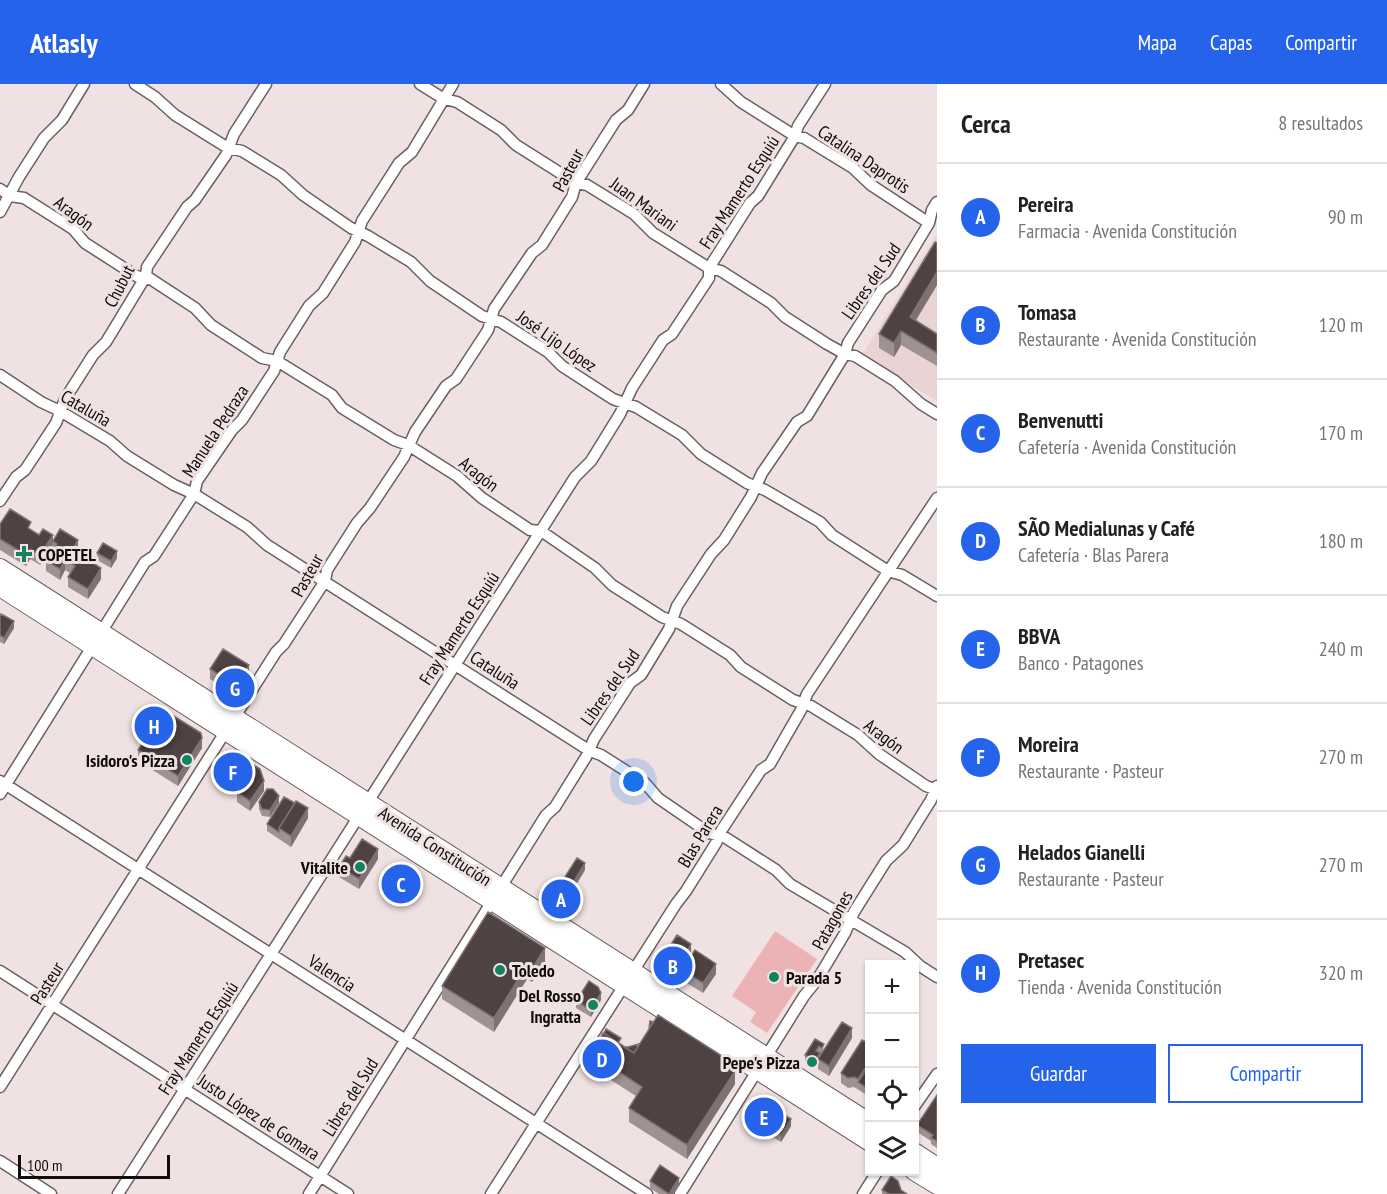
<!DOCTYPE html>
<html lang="es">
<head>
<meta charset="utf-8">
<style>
	:root { --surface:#fff; --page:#f2f2f2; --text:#222; --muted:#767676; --line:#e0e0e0; --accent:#2563eb }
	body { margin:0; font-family:"PT Sans Narrow",sans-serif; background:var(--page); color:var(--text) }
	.controls { position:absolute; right:18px; bottom:18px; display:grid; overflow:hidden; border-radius:0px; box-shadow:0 2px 4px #0004 }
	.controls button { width:54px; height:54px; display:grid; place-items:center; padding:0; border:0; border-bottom:2px solid var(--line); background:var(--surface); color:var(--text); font:30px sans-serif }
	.scale { position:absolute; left:18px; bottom:15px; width:152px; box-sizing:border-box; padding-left:6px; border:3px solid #110d0d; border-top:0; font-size:16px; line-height:21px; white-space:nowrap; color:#110d0d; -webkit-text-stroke:4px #f0e2e3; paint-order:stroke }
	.you { position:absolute; left:634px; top:698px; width:21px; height:21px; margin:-15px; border:4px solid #fff; border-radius:50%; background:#1a73e8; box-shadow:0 0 0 9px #1a73e833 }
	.badge { display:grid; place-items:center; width:39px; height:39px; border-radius:50%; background:var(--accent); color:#fff; font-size:20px; font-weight:700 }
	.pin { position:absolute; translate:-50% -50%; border:3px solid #fff; box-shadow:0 2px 6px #0006 }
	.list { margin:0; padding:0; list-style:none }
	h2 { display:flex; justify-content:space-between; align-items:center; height:78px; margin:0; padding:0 24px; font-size:26px }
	h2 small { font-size:20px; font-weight:400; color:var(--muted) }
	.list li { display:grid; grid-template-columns:39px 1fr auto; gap:18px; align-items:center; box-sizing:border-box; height:108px; padding:0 24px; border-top:2px solid var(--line) }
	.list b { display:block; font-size:22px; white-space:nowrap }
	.list p { margin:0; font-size:20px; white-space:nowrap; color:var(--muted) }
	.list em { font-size:20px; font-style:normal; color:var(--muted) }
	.actions { display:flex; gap:12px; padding:18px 24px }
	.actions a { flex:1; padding:14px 0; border:2px solid var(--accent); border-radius:0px; text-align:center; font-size:21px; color:var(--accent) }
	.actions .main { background:var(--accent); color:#fff }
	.icon { flex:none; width:33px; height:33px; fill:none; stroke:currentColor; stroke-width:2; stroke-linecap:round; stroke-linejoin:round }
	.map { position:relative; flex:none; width:937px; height:1110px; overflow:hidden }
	header { display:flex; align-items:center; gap:36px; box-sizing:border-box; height:84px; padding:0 30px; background:var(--accent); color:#fff }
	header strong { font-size:28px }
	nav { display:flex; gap:33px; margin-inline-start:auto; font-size:21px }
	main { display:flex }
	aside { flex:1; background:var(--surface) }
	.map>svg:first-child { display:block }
	.built { fill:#ead3d3 }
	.green { fill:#ecb3b6 }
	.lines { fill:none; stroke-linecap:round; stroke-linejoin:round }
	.minor-casing { stroke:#6b5f60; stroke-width:13 }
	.primary-casing { stroke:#6b5f60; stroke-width:20 }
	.minor { stroke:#fff; stroke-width:10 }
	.primary { stroke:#fff; stroke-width:18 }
	.wall { fill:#9f9293 }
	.shaded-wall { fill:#7f7273 }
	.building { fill:#4e4243; stroke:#7f7273; stroke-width:1.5 }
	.poi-dot { fill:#128361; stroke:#f0e2e3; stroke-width:2 }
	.labels { text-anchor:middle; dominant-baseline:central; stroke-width:6; stroke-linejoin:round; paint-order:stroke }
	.street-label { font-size:18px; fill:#110d0d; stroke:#f0e2e3 }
	.poi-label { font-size:18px; font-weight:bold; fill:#110d0d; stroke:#f0e2e3; text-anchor:end }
</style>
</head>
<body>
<header>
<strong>Atlasly</strong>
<nav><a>Mapa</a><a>Capas</a><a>Compartir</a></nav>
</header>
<main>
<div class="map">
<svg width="937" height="1110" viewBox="0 0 937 1110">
	<rect width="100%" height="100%" fill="#f0e2e3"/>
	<!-- built -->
	<path class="built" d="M937 150V317L862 271Z"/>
	<!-- green -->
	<path class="green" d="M775 847 817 875 767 949 750 938 756 928 732 912Z"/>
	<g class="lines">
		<defs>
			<path id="minor" d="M135 0 155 13 175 31 228 64 242 67 281 91 303 111 351 144 368 152 411 178 430 197 482 232 501 238 548 268 562 282 613 315 636 323 682 351 701 370 747 399 765 406 820 438 832 451 888 487 902 491 937 512
				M420 0 444 15 457 18 501 46 516 61 576 99 587 101 634 130 653 149 709 184 721 187 771 219 785 233 827 260 845 270 855 272 895 297 921 320 937 330
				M721 0 741 18 795 52 804 54 853 84 871 101 929 139
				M0 105 10 112 24 114 73 145 85 159 138 193 146 192 195 224 211 241 262 274 277 277 332 311 342 324 394 356 408 361 457 392 482 414 530 446 541 447 595 484 612 501 662 533 681 540 730 571 741 583 793 616 811 622 858 651 879 670 926 702 937 706
				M0 128 19 93 44 54 62 36 84 0
				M0 291 41 318 60 327 110 357 127 372 174 401 194 410 247 443 267 461 590 667 601 671 645 699 658 714 709 749 726 754 776 786 790 800 905 868 920 882 937 893
				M0 417 16 393 25 386 56 339 65 315 93 271 106 258 146 192 147 183 187 123 195 116 226 71 234 50 266 0
				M0 697 647 1110
				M0 710 145 478 154 472 194 410 197 397 232 346 242 336 274 287 280 268 309 222 323 209 355 158 362 137 399 79 412 68 453 0
				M0 887 348 1110
				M0 1003 276 568 284 560 325 497 327 486 357 439 370 424 404 373 415 348 446 302 456 295 488 246 494 225 532 169 542 161 572 113 576 99 616 36 628 26 644 0
				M914 1023 937 990
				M0 1077 51 1110
				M118 1110 575 393 591 377 620 330 632 304 663 256 672 250 709 194V184L750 119 758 112 795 52 798 42 825 0
				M309 1110 546 731 555 723 586 673 594 655 630 599 641 591 669 545 677 522 711 470 724 456 751 413 762 389 797 338 807 332 845 270 848 259 882 206 894 197 929 139 932 126 937 118
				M491 1110 676 820 686 807 716 759 721 747 761 686 770 680 801 626 807 610 937 414
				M680 1110 804 912 817 896 845 849 854 828 886 777 903 761 931 716 937 702
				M863 1110 877 1088"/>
			<path id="primary" d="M0 484 870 1039
				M0 503 870 1058
				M914 1068 937 1083
				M914 1087 937 1101"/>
		</defs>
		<!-- minor casing -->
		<use href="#minor" class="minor-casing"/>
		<!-- primary casing -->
		<use href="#primary" class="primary-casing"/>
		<!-- minor -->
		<use href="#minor" class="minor"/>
		<!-- primary -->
		<use href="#primary" class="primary"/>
	</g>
	<!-- wall -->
	<path class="wall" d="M937 159V201L916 236 937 250V282L901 261 894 273 879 264V250Z
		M0 440 31 446 39 451 53 457 78 466 76 469 101 495 88 515 68 503V493L70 489 65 486 60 496 46 487V477L53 467V461L40 481 30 475 26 482 0 466Z
		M97 469 117 474 111 484 97 476Z
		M0 532 14 544 4 560 0 558Z
		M210 585 249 591 236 612 210 595Z
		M137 640 202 664 178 702 138 677V666L147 653 137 647Z
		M218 684 264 707 250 727 237 718V707L218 695Z
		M259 718 279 719 270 733 262 732 259 725Z
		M308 734 291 763 267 747V740Z
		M350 774 378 775 359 805 339 793V783Z
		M585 786 563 822 554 817V810Z
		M386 801H414L403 818 386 807Z
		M488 828 545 878 532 898 527 895 494 948 442 915V902Z
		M665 870H691L688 878 716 890 703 909 682 896V890L680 894 666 885Z
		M601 916 591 933 576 924V917Z
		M852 954 829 992 818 985V979L815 983 805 978V971L815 955 824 966Z
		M870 960V1013L854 1003 848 1004 841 999V989Z
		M621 961 624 963 735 1000 687 1075 629 1038V1024L636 1012 592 984V978L590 977V971Z
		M937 1011V1064L931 1060V1057L917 1048V1041Z
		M766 1042H791L781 1058 766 1049Z
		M650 1097 679 1101 673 1110H659L650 1104Z
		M882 1106H901L907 1110H882Z"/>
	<!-- shaded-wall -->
	<path class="shaded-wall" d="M937 188V201L910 246V233Z
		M901 247V261L894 273V259Z
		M53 451V461L40 481V471Z
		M78 456V466L72 476V466Z
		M30 465V475L26 482V471Z
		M117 467V474L111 484V477Z
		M65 476V486L60 496V485Z
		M101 484V495L88 515V505Z
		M14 537V544L4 560V554Z
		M249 581V591L236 612V601Z
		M202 654V664L178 702V692Z
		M264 697V707L250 727V717Z
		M279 712V719L270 733V726Z
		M308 724V734L291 763V752Z
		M378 765V775L359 805V795Z
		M585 779V786L563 822V815Z
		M414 794V801L403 818V811Z
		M691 860V870L688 876V882L682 886V890L680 894V884L685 871Z
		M545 864V878L532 898V885Z
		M716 880V890L703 909V899Z
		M527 881V895L494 948V934Z
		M601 909V916L591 933V926Z
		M852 944V954L829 992V982Z
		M820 969V976L818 975V979L815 983V977Z
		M870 977V987L861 1000 858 998V995Z
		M735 987V1000L687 1075V1061Z
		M791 1035V1042L781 1058V1051Z
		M679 1094V1101L673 1110H669Z"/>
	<!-- building -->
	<path class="building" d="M935 158 937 159V188L910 233 937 250V269L901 247 894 259 879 250Z
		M10 425 31 438 28 444 39 451 43 445 53 451 40 471 30 465 26 471 0 455V440Z
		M60 445 78 456 72 466 101 484 88 505 68 493 75 482 65 476 60 485 46 477 57 460 53 457Z
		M103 459 117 467 111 477 97 469Z
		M1 530 14 537 4 554 0 551V532Z
		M223 565 249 581 236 601 210 585Z
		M146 626 159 634 150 648 137 640Z
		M164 626 201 649 202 654 178 692 138 666Z
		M231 667 260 685 264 697 250 717 237 708 242 700 218 684 228 668Z
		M267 705H273L279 712 270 726 262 725 259 718Z
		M284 713 295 719 279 744V748L267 740Z
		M296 717 308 724 291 752 279 744Z
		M362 755 378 765 359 795 339 783 346 772 350 774Z
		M577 774 585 779 563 815 554 810Z
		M397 783 414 794 403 811 386 801Z
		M488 828 545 864 532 885 527 881 494 934 442 902Z
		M677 851 691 860 685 871H688L680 884 666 875 665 870Z
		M695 866 716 880 703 899 682 886Z
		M589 897 598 903 601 909 591 926 576 917Z
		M658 931 733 979 735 987 687 1061 629 1024 642 1003 592 970 603 949 634 969Z
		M650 937 653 938 649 945Z
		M842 938 852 944 829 982 818 975Z
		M606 945 621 954 618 959 604 949Z
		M601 953 592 970V972L590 971Z
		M815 955 824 960 822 964 819 962 816 967 820 969 815 977 805 971Z
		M862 956 870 960V977L858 995 854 993 848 994 841 989Z
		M639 960 634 969 624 963H628Z
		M866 986 870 988V1006L858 998Z
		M937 1011V1057L931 1054 933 1051 917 1041Z
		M776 1026 791 1035 781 1051 766 1042Z
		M660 1081 679 1094 669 1110 650 1097Z
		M891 1092 898 1097 901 1106 907 1110H889L882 1106Z"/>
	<!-- markers -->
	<g class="poi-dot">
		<path d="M21 461h6v6h6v6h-6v6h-6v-6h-6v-6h6z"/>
		<circle cx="187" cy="676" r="6"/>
		<circle cx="360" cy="783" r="6"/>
		<circle cx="500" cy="886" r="6"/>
		<circle cx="774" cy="893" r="6"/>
		<circle cx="593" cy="921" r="6"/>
		<circle cx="812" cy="978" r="6"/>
	</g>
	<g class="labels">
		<!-- street labels -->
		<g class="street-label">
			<text transform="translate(864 75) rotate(34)">Catalina Daprotis</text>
			<text transform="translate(568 86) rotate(-62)">Pasteur</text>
			<text transform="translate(739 108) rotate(-57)">Fray Mamerto Esquiú</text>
			<text transform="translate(644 120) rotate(36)">Juan Mariani</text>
			<text transform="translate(74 129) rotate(37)">Aragón</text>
			<text transform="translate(871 197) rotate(-55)">Libres del Sud</text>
			<text transform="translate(119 202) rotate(-63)">Chubut</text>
			<text transform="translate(557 257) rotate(35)">José Lijo López</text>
			<text transform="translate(86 324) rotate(30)">Cataluña</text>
			<text transform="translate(215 347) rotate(-57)">Manuela Pedraza</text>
			<text transform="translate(479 390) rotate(38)">Aragón</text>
			<text transform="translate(307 491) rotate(-61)">Pasteur</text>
			<text transform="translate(459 544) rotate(-57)">Fray Mamerto Esquiú</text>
			<text transform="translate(495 586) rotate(33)">Cataluña</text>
			<text transform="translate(610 603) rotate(-55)">Libres del Sud</text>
			<text transform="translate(884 652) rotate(37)">Aragón</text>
			<text transform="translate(700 752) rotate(-59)">Blas Parera</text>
			<text transform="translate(435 762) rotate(33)">Avenida Constitución</text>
			<text transform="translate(832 836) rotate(-61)">Patagones</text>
			<text transform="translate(332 889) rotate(33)">Valencia</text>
			<text transform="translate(47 899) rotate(-58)">Pasteur</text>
			<text transform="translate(198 954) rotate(-57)">Fray Mamerto Esquiú</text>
			<text transform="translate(350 1013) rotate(-58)">Libres del Sud</text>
			<text transform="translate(259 1033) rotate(33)">Justo López de Gomara</text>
		</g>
		<!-- poi labels -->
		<g class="poi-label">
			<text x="38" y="470" text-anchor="start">COPETEL</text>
			<text x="175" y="676">Isidoro's Pizza</text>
			<text x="348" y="783">Vitalite</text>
			<text x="512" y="886" text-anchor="start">Toledo</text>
			<text x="786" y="893" text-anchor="start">Parada 5</text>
			<text x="581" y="911">Del Rosso<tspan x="581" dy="21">Ingratta</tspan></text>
			<text x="800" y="978">Pepe's Pizza</text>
		</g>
	</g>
</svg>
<div class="controls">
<button>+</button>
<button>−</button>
<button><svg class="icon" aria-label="locate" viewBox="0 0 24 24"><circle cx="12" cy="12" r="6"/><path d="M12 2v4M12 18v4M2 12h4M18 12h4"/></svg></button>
<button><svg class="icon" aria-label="layers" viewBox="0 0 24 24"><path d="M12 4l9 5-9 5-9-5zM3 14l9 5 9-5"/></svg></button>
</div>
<div class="scale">100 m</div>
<div class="you"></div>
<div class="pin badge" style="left:561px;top:815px">A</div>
<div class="pin badge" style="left:673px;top:882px">B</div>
<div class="pin badge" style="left:401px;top:800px">C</div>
<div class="pin badge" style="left:602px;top:975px">D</div>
<div class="pin badge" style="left:764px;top:1033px">E</div>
<div class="pin badge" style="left:233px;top:688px">F</div>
<div class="pin badge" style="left:235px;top:604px">G</div>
<div class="pin badge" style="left:154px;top:642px">H</div>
</div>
<aside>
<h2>Cerca<small>8 resultados</small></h2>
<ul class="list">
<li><span class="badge">A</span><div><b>Pereira</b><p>Farmacia · Avenida Constitución</p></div><em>90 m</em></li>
<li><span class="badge">B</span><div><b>Tomasa</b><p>Restaurante · Avenida Constitución</p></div><em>120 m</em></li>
<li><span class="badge">C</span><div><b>Benvenutti</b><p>Cafetería · Avenida Constitución</p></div><em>170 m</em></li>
<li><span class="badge">D</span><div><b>SÃO Medialunas y Café</b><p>Cafetería · Blas Parera</p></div><em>180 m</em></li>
<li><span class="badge">E</span><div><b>BBVA</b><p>Banco · Patagones</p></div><em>240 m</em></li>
<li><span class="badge">F</span><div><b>Moreira</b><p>Restaurante · Pasteur</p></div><em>270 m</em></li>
<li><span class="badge">G</span><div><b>Helados Gianelli</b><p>Restaurante · Pasteur</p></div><em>270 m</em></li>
<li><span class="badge">H</span><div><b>Pretasec</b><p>Tienda · Avenida Constitución</p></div><em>320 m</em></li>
</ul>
<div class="actions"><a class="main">Guardar</a><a>Compartir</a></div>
</aside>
</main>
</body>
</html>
